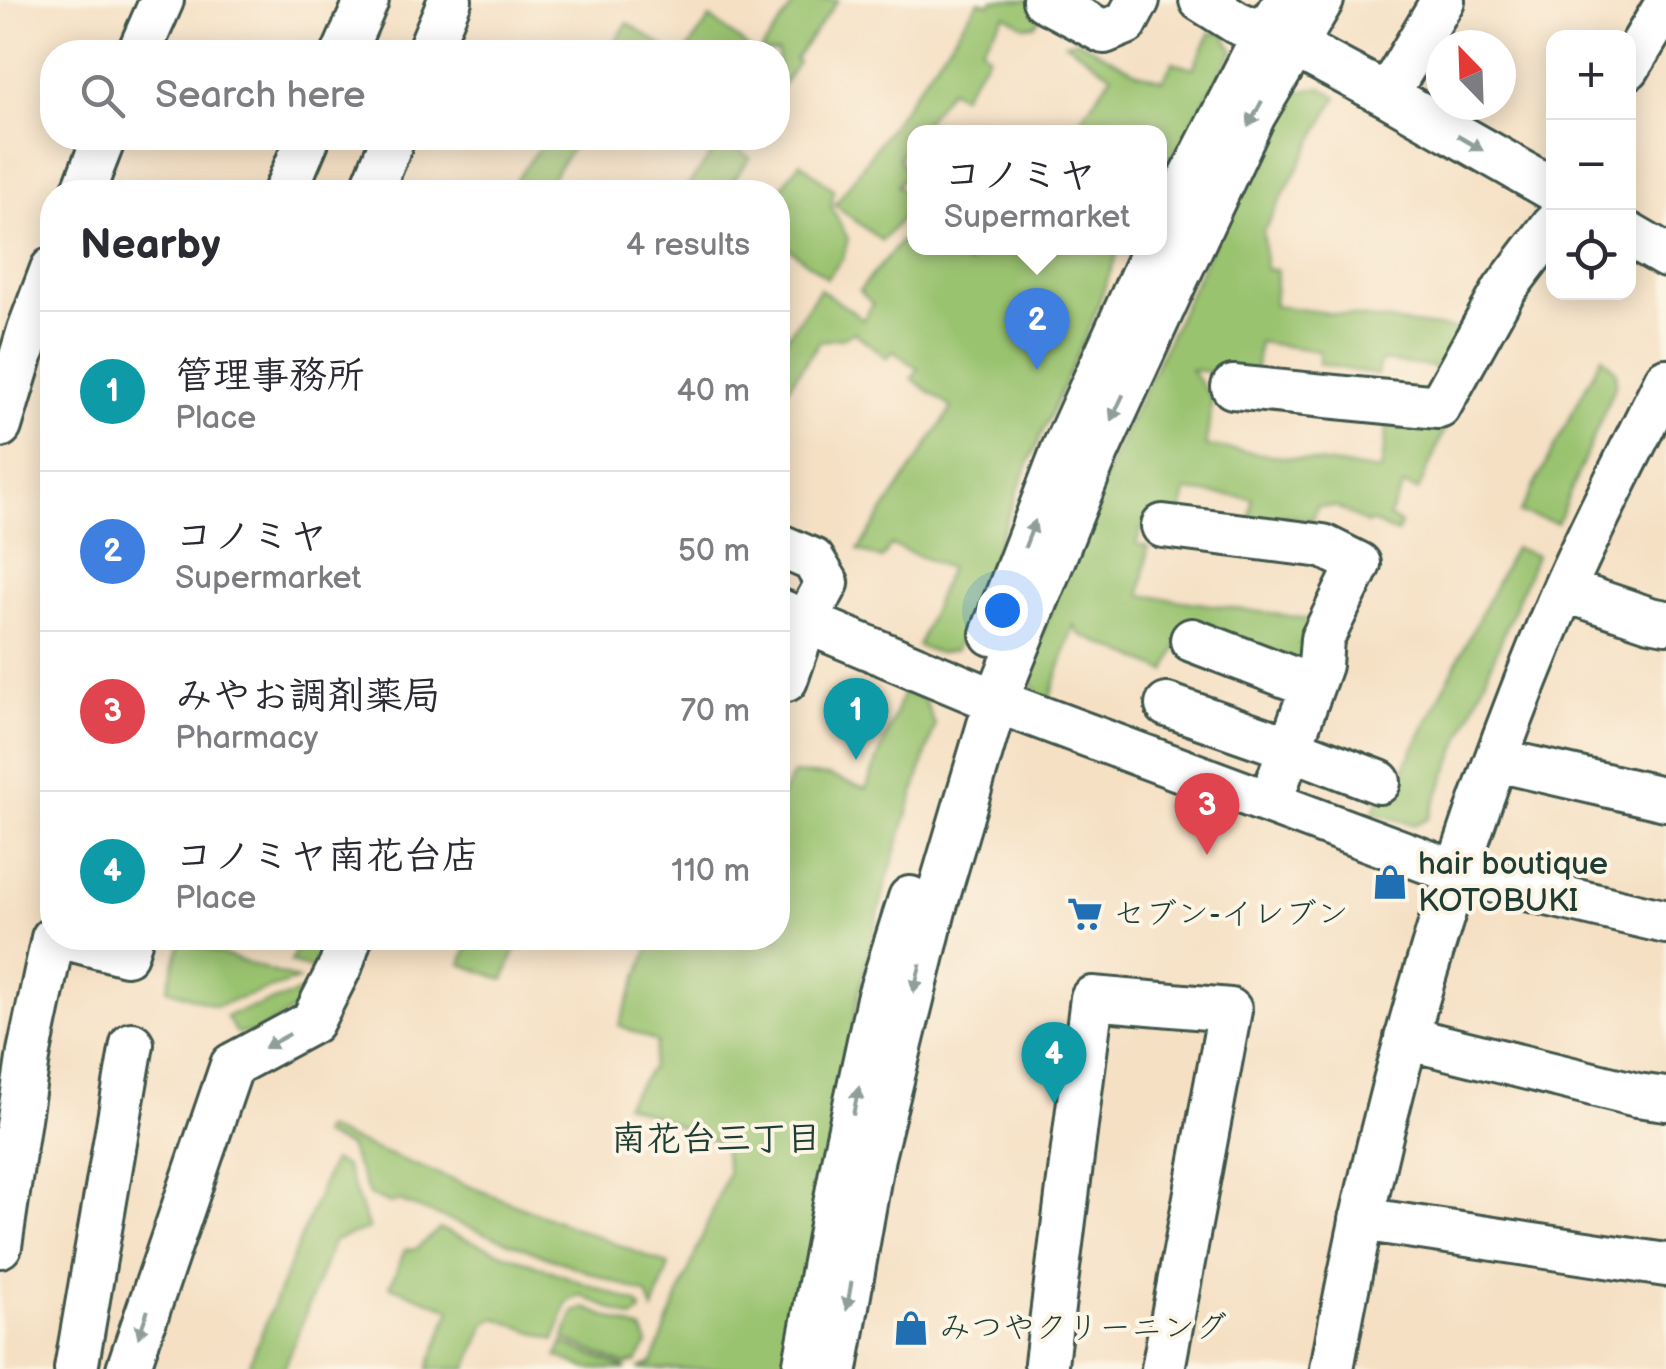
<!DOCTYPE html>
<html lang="en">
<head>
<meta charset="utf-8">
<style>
	:root { --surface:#fff; --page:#f7f7f7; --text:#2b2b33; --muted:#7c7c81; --line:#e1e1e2; --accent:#0f766e }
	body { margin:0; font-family:"Balsamiq Sans","Klee One",sans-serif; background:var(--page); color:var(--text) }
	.controls { position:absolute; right:30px; top:30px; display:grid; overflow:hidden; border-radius:20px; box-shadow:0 5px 25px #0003 }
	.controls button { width:90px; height:90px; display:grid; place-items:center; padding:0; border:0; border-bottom:2px solid var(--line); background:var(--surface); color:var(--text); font:50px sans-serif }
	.compass { position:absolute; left:1426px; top:30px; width:90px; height:90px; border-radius:50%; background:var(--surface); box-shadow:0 5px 25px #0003; rotate:337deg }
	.you { position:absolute; left:1002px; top:610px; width:35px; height:35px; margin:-25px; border:8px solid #fff; border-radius:50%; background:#1a73e8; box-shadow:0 0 0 15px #1a73e833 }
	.badge { display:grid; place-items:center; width:65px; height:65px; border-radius:50%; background:var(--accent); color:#fff; font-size:32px; font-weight:700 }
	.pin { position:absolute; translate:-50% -82px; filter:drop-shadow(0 2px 5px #0008) }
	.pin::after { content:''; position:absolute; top:52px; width:35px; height:30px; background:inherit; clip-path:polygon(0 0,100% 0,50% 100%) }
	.popup { position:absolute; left:907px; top:125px; width:260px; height:130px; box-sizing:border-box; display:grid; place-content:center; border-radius:20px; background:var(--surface); filter:drop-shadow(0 2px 8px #0005); font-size:32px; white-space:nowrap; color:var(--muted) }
	.popup b { font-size:38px; color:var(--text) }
	.popup::after { content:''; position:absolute; left:50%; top:100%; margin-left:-20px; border:20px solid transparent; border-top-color:var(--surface) }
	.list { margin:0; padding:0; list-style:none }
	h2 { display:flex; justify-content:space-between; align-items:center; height:130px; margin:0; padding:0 40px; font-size:42px }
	h2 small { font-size:32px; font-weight:400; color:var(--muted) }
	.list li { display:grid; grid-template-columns:65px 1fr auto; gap:30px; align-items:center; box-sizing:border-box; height:160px; padding:0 40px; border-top:2px solid var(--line) }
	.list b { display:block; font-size:38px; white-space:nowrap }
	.list p { margin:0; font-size:32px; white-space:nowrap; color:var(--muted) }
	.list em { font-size:32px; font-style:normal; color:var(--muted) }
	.icon { flex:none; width:55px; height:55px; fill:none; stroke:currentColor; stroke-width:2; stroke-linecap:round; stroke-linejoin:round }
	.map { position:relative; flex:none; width:1666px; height:1369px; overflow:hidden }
	.search { position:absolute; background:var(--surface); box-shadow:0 5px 25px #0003; left:40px; top:40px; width:750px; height:110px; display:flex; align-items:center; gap:25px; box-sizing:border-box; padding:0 35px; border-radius:40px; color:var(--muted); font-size:38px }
	.panel { position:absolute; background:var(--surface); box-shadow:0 5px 25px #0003; left:40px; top:180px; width:750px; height:770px; border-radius:40px }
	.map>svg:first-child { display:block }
	.green { fill:#9ac36f; stroke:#5c8052; stroke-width:2.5 }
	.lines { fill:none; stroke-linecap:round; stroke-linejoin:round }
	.minor-casing { stroke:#3f554a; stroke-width:48 }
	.minor { stroke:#fff; stroke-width:42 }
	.oneway { fill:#8f9e9a }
	.labels { text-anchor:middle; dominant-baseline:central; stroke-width:8; stroke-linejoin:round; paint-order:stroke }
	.poi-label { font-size:32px; fill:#1f3d34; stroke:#fcf5e5; text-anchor:start }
	.neighbourhood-label { font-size:35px; font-weight:bold; fill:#1f3d34; stroke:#fcf5e5 }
</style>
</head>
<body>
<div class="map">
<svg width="1666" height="1369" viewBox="0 0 1666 1369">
	<rect width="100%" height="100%" fill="#fcf5e5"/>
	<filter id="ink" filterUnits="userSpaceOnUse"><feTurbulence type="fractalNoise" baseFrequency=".01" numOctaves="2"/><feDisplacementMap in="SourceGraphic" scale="20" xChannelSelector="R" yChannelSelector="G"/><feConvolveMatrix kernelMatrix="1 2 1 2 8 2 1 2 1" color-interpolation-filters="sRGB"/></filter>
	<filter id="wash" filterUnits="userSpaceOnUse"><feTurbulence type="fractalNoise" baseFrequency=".0048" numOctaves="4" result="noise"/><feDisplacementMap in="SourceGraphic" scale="40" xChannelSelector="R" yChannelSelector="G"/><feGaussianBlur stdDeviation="2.25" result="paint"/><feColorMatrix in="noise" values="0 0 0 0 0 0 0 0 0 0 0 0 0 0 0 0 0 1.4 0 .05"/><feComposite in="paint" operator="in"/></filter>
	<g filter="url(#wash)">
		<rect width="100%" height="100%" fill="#f5e0c4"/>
		<!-- green -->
		<path class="green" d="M797 0H838L795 59 798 62 778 92V52H760Z
			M993 0H1028L1046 9 1035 25 1025 26 1005 15 981 48 989 55 961 96 950 89 917 132H914V136L899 157 906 174 897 186 907 193V212L882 241 835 205 979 1 990 4Z
			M710 18 754 52H686Z
			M628 23 670 51 607 52Z
			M1211 32 1215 34 1223 32 1233 51 1164 171 1160 164V132H1071L1112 75 1066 43 1077 40 1138 73 1163 80 1173 62 1193 68Z
			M1320 87 1337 97 1263 232 1266 269 1277 270 1274 306 1468 331 1434 392 1435 367 1380 361 1377 375 1319 364V351L1259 342 1255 376 1191 370 1212 399 1206 446 1381 471 1389 412 1449 420 1418 491 1404 485 1388 517 1401 524 1397 533 1370 521 1367 524 1337 507 1317 506 1313 520 1284 516 1280 536 1250 522 1252 498 1186 491 1180 522 1146 517 1136 544 1148 547 1141 595 1323 621 1299 665 1185 627 1166 671 1079 634 1074 625 1049 700 1039 696 1027 674 1093 500 1231 205 1288 95Z
			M546 138H579L546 186 554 192H507Z
			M723 139 750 158 724 192H683Z
			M800 162 834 190 831 206 848 239 843 258 827 278 778 240V193Z
			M914 226V248H945L968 264 982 255 988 248H1119L1091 324 1027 467 956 650 938 653 918 646 949 568 891 545 882 559 858 550 952 408 912 379 918 369 893 351 887 358 854 332 842 338 820 341 778 402V350L820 289 863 319 873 304 859 291Z
			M1602 356 1616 371V384L1557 523 1520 513Z
			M1514 548 1536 555 1428 819 1415 825 1373 813 1381 794 1402 772Z
			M904 691 924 699 935 725 886 883 859 992 790 1369H638L652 1363 728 1172 722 1144 625 1104 651 1068 657 1042 619 1025 653 938H778V802L793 774 830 776 866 789Z
			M300 938H331L318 971 291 962Z
			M471 938H520L504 980 461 964Z
			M181 940 298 980 216 1006 167 989Z
			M301 992 314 998 255 1033H236L226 1016Z
			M324 1129 669 1265 653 1310 647 1294 399 1201 390 1204 369 1195 348 1146 321 1136Z
			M332 1161 345 1166 369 1229 334 1240 284 1369H247Z
			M439 1229 637 1303 641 1309 639 1314 632 1318 580 1295 567 1302 555 1340 496 1318 486 1323 467 1369H428L451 1309 390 1286 405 1250 416 1249Z
			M585 1308 643 1331 648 1344 636 1362 625 1365 564 1339 574 1312Z
			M563 1343 627 1369H588L557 1356Z"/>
	</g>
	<g filter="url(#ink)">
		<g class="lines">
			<defs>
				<path id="minor" d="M1044 0 1104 32 1126 23 1138 0
					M1201 0 1236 22 1312 55 1387 95 1554 190
					M139 52 162 0
					M344 52 367 0
					M428 52 450 0
					M1628 68 1666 5
					M1387 95 1443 0
					M83 192 104 138
					M285 192 308 138
					M371 192 393 138
					M1628 234 1666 256
					M1160 237 1264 34 1286 0
					M1233 387 1439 407 1504 290 1554 224
					M0 426 29 330 52 269
					M1163 526 1323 546 1359 564 1322 639 1320 665 1270 803
					M778 545 813 560 827 583 806 622 786 680 778 677
					M1564 590 1650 619 1666 622
					M778 610 996 701 1458 873 1666 922
					M992 634 1062 452 1154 248
					M1192 640 1312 686
					M1167 705 1290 748 1379 782
					M1497 760 1666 799
					M66 938 126 954 131 938
					M1406 1038 1637 1095 1666 1099
					M1361 1219 1666 1265
					M0 1246 29 1052 53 938
					M1046 1363 1092 998 1230 1010 1163 1369
					M76 1369 132 1044
					M128 1369 232 1065 312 1022 341 965 350 938
					M804 1369 845 1151 878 999 910 898
					M836 1369 873 1157 934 910 996 701 1097 452 1177 278 1254 115 1322 0
					M1332 1369C1378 1105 1457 838 1563 591 1594 520 1632 450 1666 380"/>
			</defs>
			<!-- minor casing -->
			<use href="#minor" class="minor-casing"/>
			<!-- minor -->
			<use href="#minor" class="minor"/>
		</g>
		<!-- one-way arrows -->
		<defs><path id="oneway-solid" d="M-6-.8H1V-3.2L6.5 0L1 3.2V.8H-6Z" transform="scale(2.5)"/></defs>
		<g class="oneway">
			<use href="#oneway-solid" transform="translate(1255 114) rotate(118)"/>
			<use href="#oneway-solid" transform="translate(1470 143) rotate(30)"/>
			<use href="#oneway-solid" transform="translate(1117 408) rotate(115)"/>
			<use href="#oneway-solid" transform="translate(1030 534) rotate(-69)"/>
			<use href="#oneway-solid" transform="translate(917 978) rotate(104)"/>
			<use href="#oneway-solid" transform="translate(277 1041) rotate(151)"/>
			<use href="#oneway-solid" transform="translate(856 1101) rotate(-78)"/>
			<use href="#oneway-solid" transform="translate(849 1296) rotate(100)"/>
			<use href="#oneway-solid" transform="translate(143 1324) rotate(109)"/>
		</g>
	</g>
	<!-- icons -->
	<defs>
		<symbol id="shop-bare" viewBox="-9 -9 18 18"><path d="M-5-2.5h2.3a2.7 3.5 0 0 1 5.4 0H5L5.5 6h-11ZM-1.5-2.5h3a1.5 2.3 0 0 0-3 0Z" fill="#1f6fb2" stroke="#fcf5e5" stroke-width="2.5" paint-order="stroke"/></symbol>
		<symbol id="supermarket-bare" viewBox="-9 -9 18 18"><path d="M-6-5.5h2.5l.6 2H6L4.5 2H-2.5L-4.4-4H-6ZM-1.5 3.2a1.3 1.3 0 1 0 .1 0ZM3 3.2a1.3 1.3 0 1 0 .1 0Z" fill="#1f6fb2" stroke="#fcf5e5" stroke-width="2.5" paint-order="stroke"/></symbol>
	</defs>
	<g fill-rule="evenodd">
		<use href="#shop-bare" x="1365" y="857" width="50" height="50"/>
		<use href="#supermarket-bare" x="1060" y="889" width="50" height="50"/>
		<use href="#shop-bare" x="886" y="1303" width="50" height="50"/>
	</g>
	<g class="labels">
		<!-- poi labels -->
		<g class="poi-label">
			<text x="1418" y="864">hair boutique<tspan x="1418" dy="37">KOTOBUKI</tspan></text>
			<text x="1113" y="914">セブン-イレブン</text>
			<text x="939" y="1328">みつやクリーニング</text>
		</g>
		<!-- neighbourhood labels -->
		<g class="neighbourhood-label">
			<text x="716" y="1139">南花台三丁目</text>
		</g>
	</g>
</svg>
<div class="controls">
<button>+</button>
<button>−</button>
<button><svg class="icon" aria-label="locate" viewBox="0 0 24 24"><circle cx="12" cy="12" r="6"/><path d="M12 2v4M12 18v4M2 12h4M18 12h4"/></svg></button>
</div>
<svg class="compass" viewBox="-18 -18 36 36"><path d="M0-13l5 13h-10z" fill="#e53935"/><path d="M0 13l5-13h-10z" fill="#7c7c81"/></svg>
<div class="you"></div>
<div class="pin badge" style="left:856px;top:760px;background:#0f9aa8">1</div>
<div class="pin badge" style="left:1037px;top:370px;background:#3f7fe0">2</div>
<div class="popup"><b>コノミヤ</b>Supermarket</div>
<div class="pin badge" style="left:1207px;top:855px;background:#e0444e">3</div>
<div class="pin badge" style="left:1054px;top:1104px;background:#0f9aa8">4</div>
<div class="search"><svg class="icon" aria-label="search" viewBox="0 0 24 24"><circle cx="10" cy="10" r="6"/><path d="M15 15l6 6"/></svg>Search here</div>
<section class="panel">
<h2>Nearby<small>4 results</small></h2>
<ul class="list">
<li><span class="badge" style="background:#0f9aa8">1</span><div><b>管理事務所</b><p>Place</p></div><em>40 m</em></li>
<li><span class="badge" style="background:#3f7fe0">2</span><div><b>コノミヤ</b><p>Supermarket</p></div><em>50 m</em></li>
<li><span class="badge" style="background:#e0444e">3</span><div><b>みやお調剤薬局</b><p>Pharmacy</p></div><em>70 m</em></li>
<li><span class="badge" style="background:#0f9aa8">4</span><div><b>コノミヤ南花台店</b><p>Place</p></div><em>110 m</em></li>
</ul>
</section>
</div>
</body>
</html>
